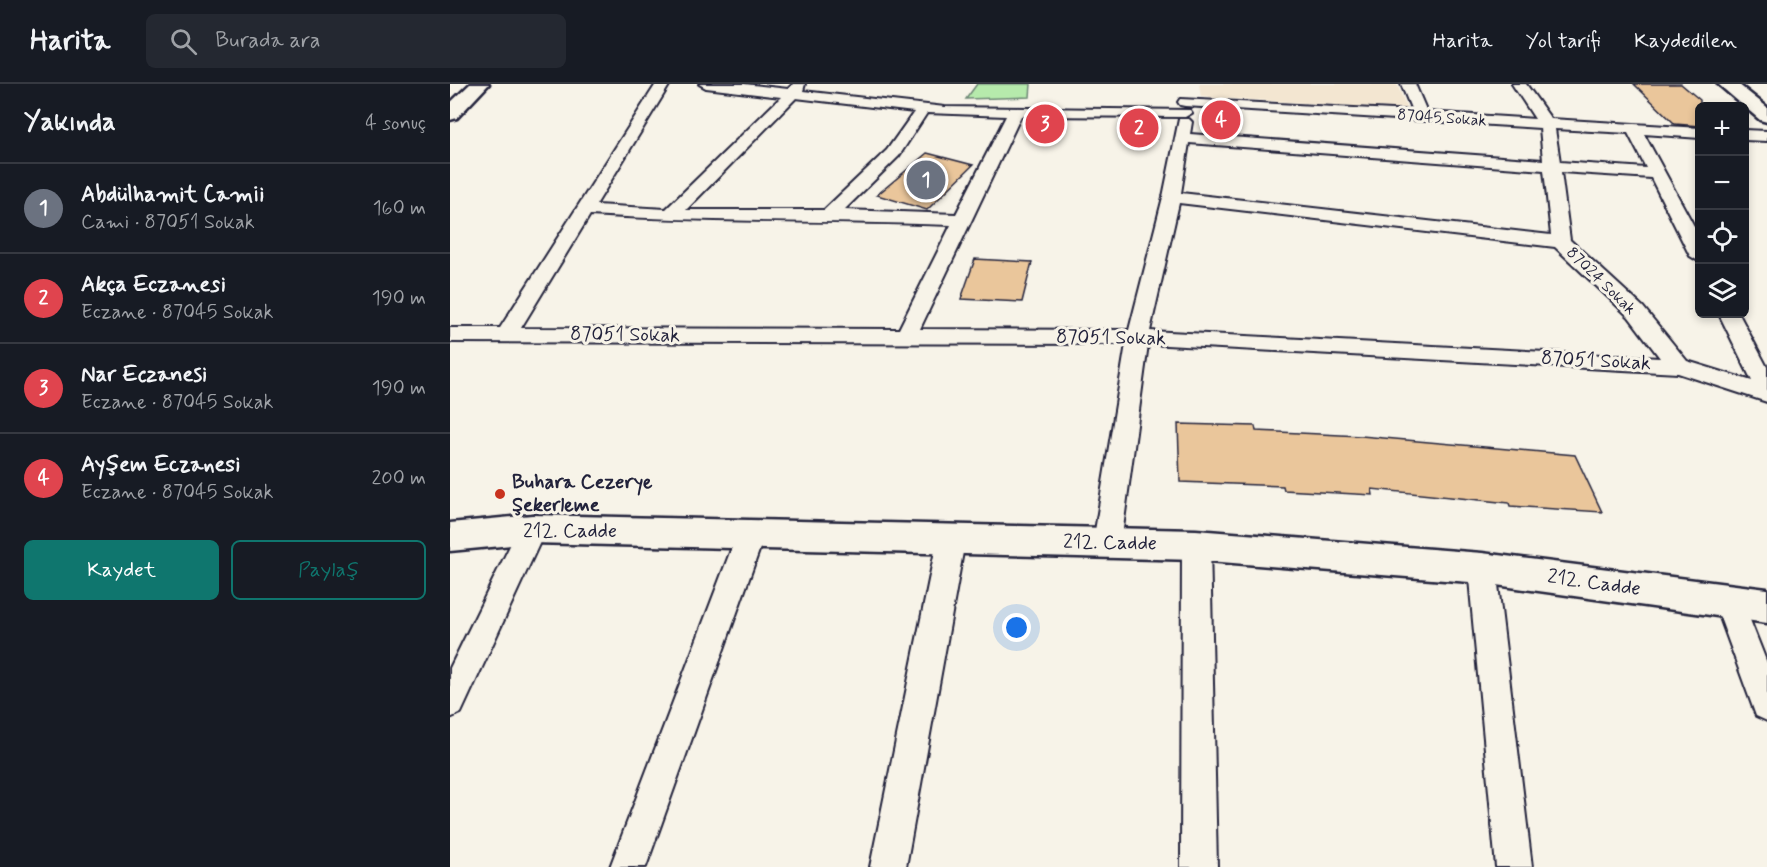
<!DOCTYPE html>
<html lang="tr">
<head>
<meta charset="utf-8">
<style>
	:root { --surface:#171b24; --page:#242831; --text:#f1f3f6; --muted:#9ea1a6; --line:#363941; --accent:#0f766e }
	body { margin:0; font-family:Mynerve,sans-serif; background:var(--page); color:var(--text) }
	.controls { position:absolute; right:18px; top:18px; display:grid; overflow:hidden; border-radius:9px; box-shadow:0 3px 9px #0003 }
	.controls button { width:54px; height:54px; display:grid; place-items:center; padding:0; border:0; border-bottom:2px solid var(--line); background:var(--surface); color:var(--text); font:30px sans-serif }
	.you { position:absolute; left:567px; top:544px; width:21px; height:21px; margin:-15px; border:4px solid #fff; border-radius:50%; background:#1a73e8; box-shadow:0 0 0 9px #1a73e833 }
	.badge { display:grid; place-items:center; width:39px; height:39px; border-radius:50%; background:var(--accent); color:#fff; font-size:20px; font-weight:700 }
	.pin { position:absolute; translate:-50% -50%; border:3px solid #fff; box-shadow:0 2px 6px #0006 }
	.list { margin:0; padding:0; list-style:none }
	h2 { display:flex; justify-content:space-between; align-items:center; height:78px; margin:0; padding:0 24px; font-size:26px }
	h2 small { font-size:20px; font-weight:400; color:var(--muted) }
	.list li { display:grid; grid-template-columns:39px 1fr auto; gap:18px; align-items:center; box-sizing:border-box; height:90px; padding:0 24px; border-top:2px solid var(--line) }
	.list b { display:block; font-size:22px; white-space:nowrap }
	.list p { margin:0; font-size:20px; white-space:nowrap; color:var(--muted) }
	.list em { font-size:20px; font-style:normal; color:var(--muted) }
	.actions { display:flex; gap:12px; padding:18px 24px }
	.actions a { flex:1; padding:14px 0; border:2px solid var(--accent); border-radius:9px; text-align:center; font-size:21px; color:var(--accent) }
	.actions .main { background:var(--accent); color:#fff }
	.icon { flex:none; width:33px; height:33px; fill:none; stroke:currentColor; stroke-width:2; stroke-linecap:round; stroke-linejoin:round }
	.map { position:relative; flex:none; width:1317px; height:783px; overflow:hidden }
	header { display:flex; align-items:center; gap:36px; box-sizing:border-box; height:84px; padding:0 30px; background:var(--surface); border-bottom:2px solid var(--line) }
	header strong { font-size:28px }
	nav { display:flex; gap:33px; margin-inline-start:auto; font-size:21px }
	.search { width:420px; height:54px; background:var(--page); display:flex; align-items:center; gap:15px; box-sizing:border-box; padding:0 21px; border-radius:9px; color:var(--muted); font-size:22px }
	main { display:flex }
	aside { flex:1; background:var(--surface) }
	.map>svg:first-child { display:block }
	.built { fill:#f3e6d1 }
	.green { fill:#b6eaac; stroke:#6c8674; stroke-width:1.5 }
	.building { fill:#eac69b; stroke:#22223b; stroke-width:1.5 }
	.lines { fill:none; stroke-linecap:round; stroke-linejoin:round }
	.street-casing { stroke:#22223b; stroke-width:4 }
	.secondary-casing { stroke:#22223b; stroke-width:5 }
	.street { fill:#f7f3e8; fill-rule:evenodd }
	.secondary { fill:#f7f3e8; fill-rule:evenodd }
	.poi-dot { fill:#c8321e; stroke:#f7f3e8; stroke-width:2 }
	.labels { text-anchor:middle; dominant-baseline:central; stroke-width:6; stroke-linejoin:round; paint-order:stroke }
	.far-street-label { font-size:16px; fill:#22223b; stroke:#f7f3e8 }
	.street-label { font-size:20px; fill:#22223b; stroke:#f7f3e8 }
	.poi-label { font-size:20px; font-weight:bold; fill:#22223b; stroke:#f7f3e8; text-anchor:start }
</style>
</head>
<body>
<header>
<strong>Harita</strong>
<div class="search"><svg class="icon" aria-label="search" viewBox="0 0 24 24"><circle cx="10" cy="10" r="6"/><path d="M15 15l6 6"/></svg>Burada ara</div>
<nav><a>Harita</a><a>Yol tarifi</a><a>Kaydedilen</a></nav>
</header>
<main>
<aside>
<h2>Yakında<small>4 sonuç</small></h2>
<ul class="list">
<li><span class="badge" style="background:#6b7280">1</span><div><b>Abdülhamit Camii</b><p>Cami · 87051 Sokak</p></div><em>160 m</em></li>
<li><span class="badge" style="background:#e0444e">2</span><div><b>Akça Eczanesi</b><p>Eczane · 87045 Sokak</p></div><em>190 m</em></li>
<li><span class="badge" style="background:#e0444e">3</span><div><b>Nar Eczanesi</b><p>Eczane · 87045 Sokak</p></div><em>190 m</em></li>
<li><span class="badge" style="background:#e0444e">4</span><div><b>Ayşem Eczanesi</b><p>Eczane · 87045 Sokak</p></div><em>200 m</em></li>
</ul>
<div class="actions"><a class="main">Kaydet</a><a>Paylaş</a></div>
</aside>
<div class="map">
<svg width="1317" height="783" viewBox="0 0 1317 783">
	<rect width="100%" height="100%" fill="#f7f3e8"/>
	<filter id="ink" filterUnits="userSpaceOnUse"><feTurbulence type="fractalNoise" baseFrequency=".0167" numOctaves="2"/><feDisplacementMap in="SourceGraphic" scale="12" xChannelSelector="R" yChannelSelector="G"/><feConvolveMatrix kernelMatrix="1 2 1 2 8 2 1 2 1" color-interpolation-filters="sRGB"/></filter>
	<g filter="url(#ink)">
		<!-- built -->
		<path class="built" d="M749 0H947L957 25 751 13Z"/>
		<!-- green -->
		<path class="green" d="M527 0H581L580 13 516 15Z"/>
		<!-- building -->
		<path class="building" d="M1184 0H1231L1250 16V42L1225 40Z
			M477 69 523 81 477 126 427 111Z
			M525 175 582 178 572 218 511 215Z
			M728 340 805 342 806 347 911 352 1125 371 1152 428 1060 422 1059 419 922 405 923 411 834 406 833 402 730 398Z"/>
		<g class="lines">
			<defs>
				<path id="street" d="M206 0H220L146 121 216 125 331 13 256 4 249 0H294L338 5 343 0H355L353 7 495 23 740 26 742 29 735 33 571 32 470 245 679 246 713 113 729 35H739L742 38 740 50 1093 76 1090 44 735 22 730 21 728 18 730 15 962 27 951 0H965L977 28 1085 35 1062 0H1076L1101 35 1250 44V54L1194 50 1250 153V178L1240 172 1201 94 1111 88 1120 156 1193 223 1237 277 1302 297 1269 230H1289L1317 283V318L1228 289 698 260 671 459 667 467 657 470 647 467 643 459 676 260 0 258V244H50ZM346 14 464 28 437 66 374 126H236ZM477 29 556 32 506 130 394 126 449 72ZM1105 45 1178 49 1196 84 1110 78ZM739 59 1094 86 1101 151 731 109ZM729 119 1105 163 1179 233 1210 274 700 247ZM140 131C260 139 381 136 501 141L449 245 71 244Z
					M1294 46 1317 47V57L1294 56Z
					M82 434 92 437 96 445 11 629 0 634V584L72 437Z
					M301 439 311 442 315 450 196 783H160L287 450 291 442Z
					M501 446 511 449 515 457 456 783H420L487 457 491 449Z
					M746 450 756 453 760 461 767 783H731L732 461 736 453Z
					M1032 472 1042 476 1046 484 1082 783H1046L1018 484 1022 476Z
					M1279 504 1289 508 1317 579V637L1306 632 1264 517 1269 508Z"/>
				<path id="secondary" d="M20 0H39L7 34 0 36V19Z
					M1268 0H1288L1317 23V38L1310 36Z
					M82 431 746 446 1032 469 1317 505V539L1032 499 746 476 82 459 0 467V439Z"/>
			</defs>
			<!-- street casing -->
			<use href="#street" class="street-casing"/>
			<!-- secondary casing -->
			<use href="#secondary" class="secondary-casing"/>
			<!-- street -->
			<use href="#street" class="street"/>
			<!-- secondary -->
			<use href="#secondary" class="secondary"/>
		</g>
	</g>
	<!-- markers -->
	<circle class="poi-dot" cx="50" cy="410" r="6"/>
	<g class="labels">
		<!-- far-street labels -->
		<g class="far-street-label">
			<text transform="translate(992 34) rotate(4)">87045 Sokak</text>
			<text transform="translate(1151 197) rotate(44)">87024 Sokak</text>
		</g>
		<!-- street labels -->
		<g class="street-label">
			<text transform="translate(175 251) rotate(1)">87051 Sokak</text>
			<text transform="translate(661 254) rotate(1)">87051 Sokak</text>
			<text transform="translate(1146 277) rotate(3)">87051 Sokak</text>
			<text x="120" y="447">212. Cadde</text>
			<text transform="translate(660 459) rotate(1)">212. Cadde</text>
			<text transform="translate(1144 499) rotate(8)">212. Cadde</text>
		</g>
		<!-- poi labels -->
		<g class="poi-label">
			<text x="62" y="398">Buhara Cezerye<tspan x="62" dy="23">Şekerleme</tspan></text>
		</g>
	</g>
</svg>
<div class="controls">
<button>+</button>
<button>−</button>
<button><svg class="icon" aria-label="locate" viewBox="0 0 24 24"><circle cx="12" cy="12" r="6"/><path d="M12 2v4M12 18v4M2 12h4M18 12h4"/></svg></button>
<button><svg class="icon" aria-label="layers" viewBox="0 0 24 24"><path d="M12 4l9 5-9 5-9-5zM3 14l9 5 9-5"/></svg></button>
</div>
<div class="you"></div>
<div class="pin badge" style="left:476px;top:96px;background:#6b7280">1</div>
<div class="pin badge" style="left:689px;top:44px;background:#e0444e">2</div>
<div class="pin badge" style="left:595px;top:40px;background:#e0444e">3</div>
<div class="pin badge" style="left:771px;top:36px;background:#e0444e">4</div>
</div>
</main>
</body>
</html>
